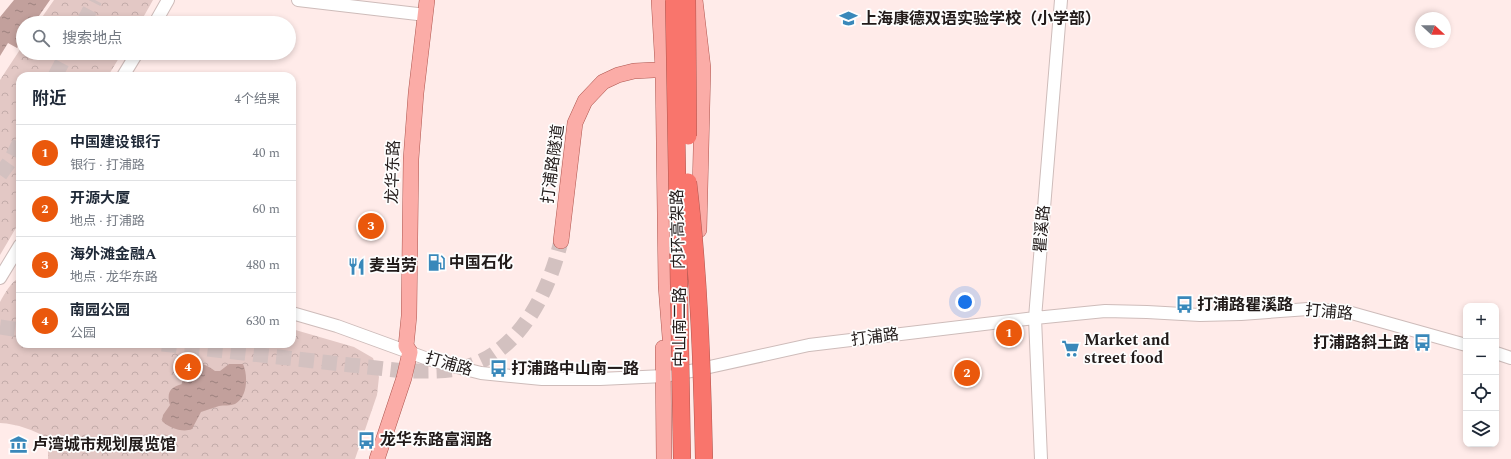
<!DOCTYPE html>
<html lang="zh">
<head>
<meta charset="utf-8">
<style>
	:root { --surface:#fff; --page:#f6f6f7; --text:#1f2937; --muted:#747a83; --line:#e0e1e3; --accent:#ea580c }
	body { margin:0; font-family:Spectral,"Noto Sans SC",serif; background:var(--page); color:var(--text) }
	.controls { position:absolute; right:12px; bottom:12px; display:grid; overflow:hidden; border-radius:8px; box-shadow:0 2px 6px #0003 }
	.controls button { width:36px; height:36px; display:grid; place-items:center; padding:0; border:0; border-bottom:1px solid var(--line); background:var(--surface); color:var(--text); font:20px sans-serif }
	.compass { position:absolute; left:1415px; top:12px; width:36px; height:36px; border-radius:50%; background:var(--surface); box-shadow:0 2px 6px #0003; rotate:111deg }
	.you { position:absolute; left:965px; top:302px; width:14px; height:14px; margin:-10px; border:3px solid #fff; border-radius:50%; background:#1a73e8; box-shadow:0 0 0 6px #1a73e833 }
	.badge { display:grid; place-items:center; width:26px; height:26px; border-radius:50%; background:var(--accent); color:#fff; font-size:13px; font-weight:700 }
	.pin { position:absolute; translate:-50% -50%; border:2px solid #fff; box-shadow:0 1px 4px #0006 }
	.list { margin:0; padding:0; list-style:none }
	h2 { display:flex; justify-content:space-between; align-items:center; height:52px; margin:0; padding:0 16px; font-size:17px }
	h2 small { font-size:13px; font-weight:400; color:var(--muted) }
	.list li { display:grid; grid-template-columns:26px 1fr auto; gap:12px; align-items:center; box-sizing:border-box; height:56px; padding:0 16px; border-top:1px solid var(--line) }
	.list b { display:block; font-size:15px; white-space:nowrap }
	.list p { margin:0; font-size:13px; white-space:nowrap; color:var(--muted) }
	.list em { font-size:13px; font-style:normal; color:var(--muted) }
	.icon { flex:none; width:22px; height:22px; fill:none; stroke:currentColor; stroke-width:2; stroke-linecap:round; stroke-linejoin:round }
	.map { position:relative; flex:none; width:1511px; height:459px; overflow:hidden }
	.search { position:absolute; background:var(--surface); box-shadow:0 2px 6px #0003; left:16px; top:16px; width:280px; height:44px; display:flex; align-items:center; gap:10px; box-sizing:border-box; padding:0 14px; border-radius:22px; color:var(--muted); font-size:15px }
	.panel { position:absolute; background:var(--surface); box-shadow:0 2px 6px #0003; left:16px; top:72px; width:280px; height:276px; border-radius:12px }
	.map>svg:first-child { display:block }
	.park { fill:url(#park-crowns) }
	.water { fill:url(#water-ripples) }
	.lines { fill:none; stroke-linecap:round; stroke-linejoin:round }
	.major-tunnel { stroke:#d3c1c0; stroke-width:15; stroke-dasharray:15 8; stroke-linecap:butt }
	.minor-casing { stroke:#cebcba; stroke-width:14 }
	.major-casing { stroke:#ae564f; stroke-width:16 }
	.minor { stroke:#fff; stroke-width:12 }
	.major { stroke:#fbaca7; stroke-width:15 }
	.highway-bridge-casing { stroke:#ae564f; stroke-width:18; stroke-linecap:butt }
	.highway-bridge { stroke:#f9756c; stroke-width:17 }
	.labels { text-anchor:middle; dominant-baseline:central; stroke-width:3.5; stroke-linejoin:round; paint-order:stroke }
	.poi-label { font-size:16px; font-weight:bold; fill:#221b1a; stroke:#fefefe; text-anchor:start }
	.street-label { font-size:16px; fill:#221b1a; stroke:#fefefe }
</style>
</head>
<body>
<div class="map">
<svg width="1511" height="459" viewBox="0 0 1511 459">
	<defs>
		<pattern id="park-crowns" width="20" height="18" patternUnits="userSpaceOnUse"><rect width="20" height="18" fill="#e3c8c5"/><path d="M2 6a3 3 0 1 1 6 0M12 15a3 3 0 1 1 6 0" fill="none" stroke="#c2aba9"/></pattern>
		<pattern id="water-ripples" width="26" height="14" patternUnits="userSpaceOnUse"><rect width="26" height="14" fill="#c2a09c"/><path d="M2 4q2-2 4 0t4 0M15 11q2-2 4 0t4 0" fill="none" stroke="#9d827e"/></pattern>
	</defs>
	<rect width="100%" height="100%" fill="#ffebe9"/>
	<!-- park -->
	<path class="park" d="M54 0H153L140 23H38Z
		M23 45V53H122L108 76H20V221L0 255V80Z
		M20 277V344H292V329L354 347 373 358 379 377 377 395 355 459H48V438C33 430 18 424 0 423V302C5 293 11 282 20 277Z"/>
	<!-- water -->
	<path class="water" d="M14 0H50L34 23H23V40L17 48 8 43 0 56V17Z
		M190 357 195 358C199 364 208 365 215 371H220L229 364H243C248 375 248 397 235 404 230 406 224 405 219 406 213 408 207 410 201 412L192 429C183 433 169 428 162 421L163 415 170 405C166 392 171 387 182 384L186 363Z"/>
	<g class="lines">
		<!-- major-tunnel -->
		<path class="major-tunnel" d="M83 23 95 0
			M55 76 67 53
			M0 175 10 161 20 142
			M0 327 20 330
			M162 344 404 371C423 371 444 372 462 368 519 354 549 292 561 241"/>
		<defs>
			<path id="minor" d="M298 0 426 15
				M155 23 168 0
				M123 76 137 53
				M0 278 20 245
				M292 313 337 326 425 358 453 366 481 373 542 379H600L664 376 696 370 809 345 1035 318 1105 311 1147 312 1200 315 1241 314 1308 309 1348 312 1466 345
				M1496 353 1511 358
				M1041 459 1035 318 1061 0"/>
			<path id="major" d="M659 0 663 69 666 286 672 363
				M695 0 703 68 699 230
				M561 241 575 123 585 101 603 82 618 75 634 71 673 69
				M663 348 664 459
				M377 459 404 378 410 352 406 346 409 316 411 159 416 93 427 0"/>
		</defs>
		<!-- minor casing -->
		<use href="#minor" class="minor-casing"/>
		<!-- major casing -->
		<use href="#major" class="major-casing"/>
		<!-- minor -->
		<use href="#minor" class="minor"/>
		<!-- major -->
		<use href="#major" class="major"/>
		<defs>
			<path id="highway-bridge" d="M674 0 682 459
				M687 0 688 136
				M688 182C699 274 702 366 704 459"/>
		</defs>
		<!-- highway-bridge casing -->
		<use href="#highway-bridge" class="highway-bridge-casing"/>
		<!-- highway-bridge -->
		<use href="#highway-bridge" class="highway-bridge"/>
	</g>
	<!-- icons -->
	<defs>
		<symbol id="school-bare" viewBox="-9 -9 18 18"><path d="M0-5L7-2L0 1L-7-2ZM-4 1L0 2.5L4 1V4Q0 6-4 4Z" fill="#3988ba" stroke="#fefefe" stroke-width="2.5" paint-order="stroke"/></symbol>
		<symbol id="fuel-bare" viewBox="-9 -9 18 18"><path d="M-5.5-6h7V0h2V4h1.3V-2.5L3-4.5l.8-.8L6-3V5H2.5V1h-1V6h-7ZM-4.2-4.7v3.2H.2V-4.7Z" fill="#3988ba" stroke="#fefefe" stroke-width="2.5" paint-order="stroke"/></symbol>
		<symbol id="restaurant-bare" viewBox="-9 -9 18 18"><path d="M-5-6h1v4h1v-4h1v4h1v-4h1v5L-1.5 .5V6h-2V.5L-5-1ZM5-6V6H3V1.5H1.5Q1.5-4 5-6Z" fill="#3988ba" stroke="#fefefe" stroke-width="2.5" paint-order="stroke"/></symbol>
		<symbol id="bus-bare" viewBox="-9 -9 18 18"><path d="M-5-6H5V4H4V6H2V4H-2V6H-4V4H-5ZM-3.5-4V0h7V-4ZM-3.5 1.2v1.5H-2V1.2ZM2 1.2v1.5H3.5V1.2Z" fill="#3988ba" stroke="#fefefe" stroke-width="2.5" paint-order="stroke"/></symbol>
		<symbol id="supermarket-bare" viewBox="-9 -9 18 18"><path d="M-6-5.5h2.5l.6 2H6L4.5 2H-2.5L-4.4-4H-6ZM-1.5 3.2a1.3 1.3 0 1 0 .1 0ZM3 3.2a1.3 1.3 0 1 0 .1 0Z" fill="#3988ba" stroke="#fefefe" stroke-width="2.5" paint-order="stroke"/></symbol>
		<symbol id="museum-bare" viewBox="-9 -9 18 18"><path d="M0-6L6-3V-2H-6V-3ZM-5-1h2V3h-2ZM-1-1h2V3h-2ZM3-1h2V3H3ZM-6 4H6V6H-6Z" fill="#3988ba" stroke="#fefefe" stroke-width="2.5" paint-order="stroke"/></symbol>
	</defs>
	<g fill-rule="evenodd">
		<use href="#school-bare" x="836" y="6" width="25" height="25"/>
		<use href="#fuel-bare" x="424" y="250" width="25" height="25"/>
		<use href="#restaurant-bare" x="344" y="254" width="25" height="25"/>
		<use href="#bus-bare" x="1172" y="292" width="25" height="25"/>
		<use href="#bus-bare" x="1410" y="330" width="25" height="25"/>
		<use href="#supermarket-bare" x="1058" y="336" width="25" height="25"/>
		<use href="#bus-bare" x="486" y="356" width="25" height="25"/>
		<use href="#bus-bare" x="354" y="428" width="25" height="25"/>
		<use href="#museum-bare" x="6" y="432" width="25" height="25"/>
	</g>
	<g class="labels">
		<!-- poi labels -->
		<g class="poi-label">
			<text x="861" y="19">上海康德双语实验学校（小学部）</text>
			<text x="449" y="263">中国石化</text>
			<text x="369" y="266">麦当劳</text>
			<text x="1197" y="305">打浦路瞿溪路</text>
			<text x="1084" y="340">Market and<tspan x="1084" dy="18">street food</tspan></text>
			<text x="1409" y="343" text-anchor="end">打浦路斜土路</text>
			<text x="511" y="369">打浦路中山南一路</text>
			<text x="380" y="440">龙华东路富润路</text>
			<text x="32" y="445">卢湾城市规划展览馆</text>
		</g>
		<!-- street labels -->
		<g class="street-label">
			<text transform="translate(553 164) rotate(-82)">打浦路隧道</text>
			<text transform="translate(393 172) rotate(-88)">龙华东路</text>
			<text transform="translate(678 229) rotate(-91)">内环高架路</text>
			<text transform="translate(1042 229) rotate(-85)">瞿溪路</text>
			<text transform="translate(1329 312) rotate(5)">打浦路</text>
			<text transform="translate(680 327) rotate(-90)">中山南二路</text>
			<text transform="translate(875 337) rotate(-7)">打浦路</text>
			<text transform="translate(449 364) rotate(16)">打浦路</text>
		</g>
	</g>
</svg>
<div class="controls">
<button>+</button>
<button>−</button>
<button><svg class="icon" aria-label="locate" viewBox="0 0 24 24"><circle cx="12" cy="12" r="6"/><path d="M12 2v4M12 18v4M2 12h4M18 12h4"/></svg></button>
<button><svg class="icon" aria-label="layers" viewBox="0 0 24 24"><path d="M12 4l9 5-9 5-9-5zM3 14l9 5 9-5"/></svg></button>
</div>
<svg class="compass" viewBox="-18 -18 36 36"><path d="M0-13l5 13h-10z" fill="#e53935"/><path d="M0 13l5-13h-10z" fill="#747a83"/></svg>
<div class="you"></div>
<div class="pin badge" style="left:1009px;top:333px">1</div>
<div class="pin badge" style="left:967px;top:373px">2</div>
<div class="pin badge" style="left:371px;top:226px">3</div>
<div class="pin badge" style="left:188px;top:367px">4</div>
<div class="search"><svg class="icon" aria-label="search" viewBox="0 0 24 24"><circle cx="10" cy="10" r="6"/><path d="M15 15l6 6"/></svg>搜索地点</div>
<section class="panel">
<h2>附近<small>4个结果</small></h2>
<ul class="list">
<li><span class="badge">1</span><div><b>中国建设银行</b><p>银行 · 打浦路</p></div><em>40 m</em></li>
<li><span class="badge">2</span><div><b>开源大厦</b><p>地点 · 打浦路</p></div><em>60 m</em></li>
<li><span class="badge">3</span><div><b>海外滩金融A</b><p>地点 · 龙华东路</p></div><em>480 m</em></li>
<li><span class="badge">4</span><div><b>南园公园</b><p>公园</p></div><em>630 m</em></li>
</ul>
</section>
</div>
</body>
</html>
